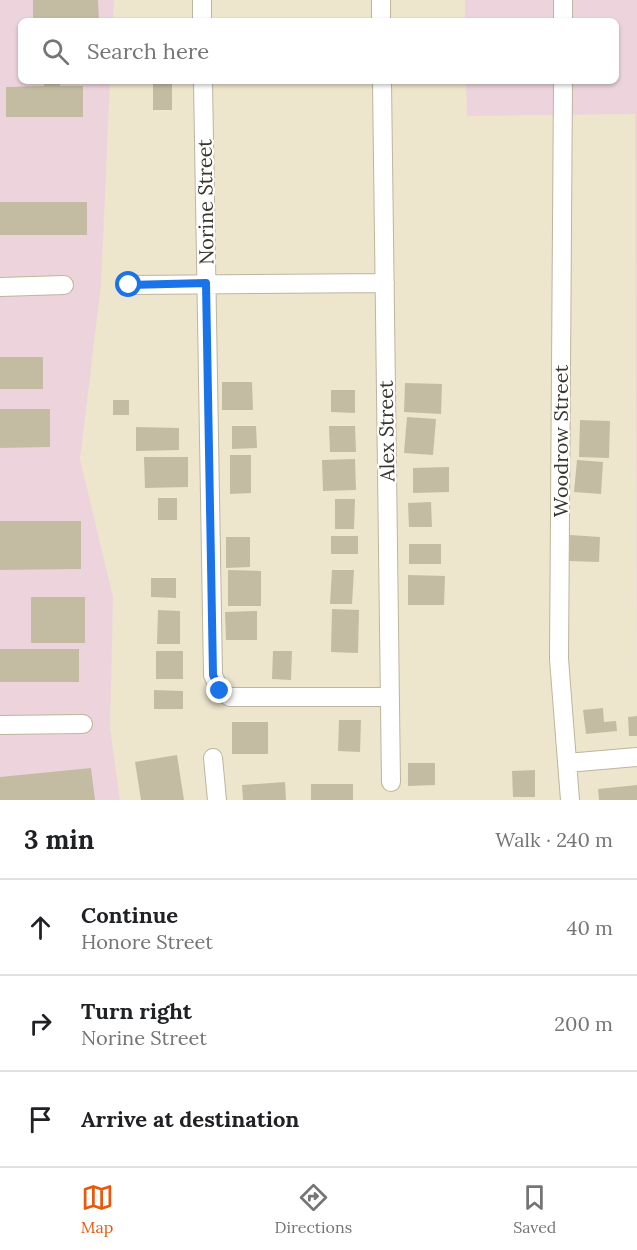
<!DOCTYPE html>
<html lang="en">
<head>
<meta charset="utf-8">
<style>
	:root { --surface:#fff; --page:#f2f2f2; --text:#202124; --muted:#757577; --line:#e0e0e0; --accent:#ea580c }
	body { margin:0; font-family:Lora,serif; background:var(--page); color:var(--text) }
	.stop { position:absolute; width:18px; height:18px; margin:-14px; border:4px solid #1a73e8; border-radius:50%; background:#fff }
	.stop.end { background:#1a73e8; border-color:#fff; box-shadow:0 2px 6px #0008 }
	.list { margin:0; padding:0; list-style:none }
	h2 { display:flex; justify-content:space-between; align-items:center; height:78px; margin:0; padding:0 24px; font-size:26px }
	h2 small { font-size:20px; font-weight:400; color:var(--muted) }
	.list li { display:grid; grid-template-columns:39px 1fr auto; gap:18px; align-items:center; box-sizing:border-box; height:96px; padding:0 24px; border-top:2px solid var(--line) }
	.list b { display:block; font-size:22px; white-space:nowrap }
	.list p { margin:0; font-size:20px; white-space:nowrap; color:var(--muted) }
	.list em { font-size:20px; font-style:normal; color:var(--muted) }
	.icon { flex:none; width:33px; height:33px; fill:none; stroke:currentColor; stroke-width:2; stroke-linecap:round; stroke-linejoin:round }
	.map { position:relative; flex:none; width:637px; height:800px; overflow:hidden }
	.search { position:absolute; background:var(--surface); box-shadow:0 2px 4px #0004; left:18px; right:18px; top:18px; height:66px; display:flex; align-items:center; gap:15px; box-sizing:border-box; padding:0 21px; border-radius:9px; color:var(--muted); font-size:22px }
	.sheet { height:366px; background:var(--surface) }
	nav { display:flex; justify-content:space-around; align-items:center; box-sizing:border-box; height:84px; border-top:2px solid var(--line); background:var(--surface); font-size:16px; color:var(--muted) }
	nav a { display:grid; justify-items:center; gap:3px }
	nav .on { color:var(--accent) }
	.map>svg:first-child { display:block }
	.industrial { fill:#edd4dc }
	.building { fill:#c3bca3 }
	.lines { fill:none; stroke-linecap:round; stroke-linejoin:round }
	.minor-casing { stroke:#bdb59d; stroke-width:20 }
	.minor { stroke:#fff; stroke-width:18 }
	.route { stroke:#1a73e8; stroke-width:8 }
	.labels { text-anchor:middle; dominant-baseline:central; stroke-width:4.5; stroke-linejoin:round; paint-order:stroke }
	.street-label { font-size:20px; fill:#38352b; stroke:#fff }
</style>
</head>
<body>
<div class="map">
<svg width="637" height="800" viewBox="0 0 637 800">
	<rect width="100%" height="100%" fill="#ede5cc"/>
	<!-- industrial -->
	<path class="industrial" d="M0 0H114L113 21H21V81H110L101 285 80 459 113 597 110 728 120 800H0Z
		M465 0H637V672L635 114 467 116 466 81H616V21H465Z"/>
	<!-- building -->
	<path class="building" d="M33 0H98L99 21H33Z
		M44 81H60V86H83V117H6V87L44 86Z
		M153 81H172V110H153Z
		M0 202H87V235H0Z
		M0 357H43V389H0Z
		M222 382H252L253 410H222Z
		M405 383 442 384 441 414 404 412Z
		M331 390H355V413L331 412Z
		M113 400H129V415H113Z
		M0 409H50V447L0 448Z
		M407 417 436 419 433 455 404 453Z
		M580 420 610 421 609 458 579 457Z
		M232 426H256L257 448 232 449Z
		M329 426H355L356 452H330Z
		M136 427 179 428V450L136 451Z
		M230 455H251V493L230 494Z
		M144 457H188V487L145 488Z
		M355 459 356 490 323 491 322 460Z
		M577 460 603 462 601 494 574 492Z
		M449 467V492L413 493V468Z
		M158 498H177V520H158Z
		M335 499H355L354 529H335Z
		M431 502 432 527H409L408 503Z
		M0 521H81V569L0 570Z
		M570 535 600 537 599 562 569 561Z
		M331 536H358V554H331Z
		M226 537H250V567L226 568Z
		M409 544H441V564H409Z
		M228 570 261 571V606H228Z
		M332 570H354L352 604H330Z
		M408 575 445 576 444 605H408Z
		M151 578H176V598L151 597Z
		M31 597H85V643H31Z
		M332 609 359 610 358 653 331 652Z
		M158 610 180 611V644H157Z
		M257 611V640H226L225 612Z
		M0 649H79V682H0Z
		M156 651H183V679H156Z
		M273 651H292L291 680 272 679Z
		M154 690 183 691V709H154Z
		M603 708 604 722 616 721 617 731 586 734 583 710Z
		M637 716V736H629L628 717Z
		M339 720H361L360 752 338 751Z
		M232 722H268V754H232Z
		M177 755 184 800H141L135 762Z
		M408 763H435V785L408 786Z
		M91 768 95 800H0V777Z
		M535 770V797H513L512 771Z
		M285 782 286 800H243L242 785Z
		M311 784H353V800H311Z
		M637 785V800H599L598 789Z"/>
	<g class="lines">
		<defs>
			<path id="minor" d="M202 0V21
				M381 0V21
				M563 21V0
				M203 81 213 675 220 691 230 697H389
				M382 81 391 782
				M563 81 559 659 570 800
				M129 285 385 283
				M0 287 64 285
				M0 725 83 724
				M213 758 217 800
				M567 763 637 757"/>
		</defs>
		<!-- minor casing -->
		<use href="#minor" class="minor-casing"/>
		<!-- minor -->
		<use href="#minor" class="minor"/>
	</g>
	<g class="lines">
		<!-- route -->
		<path class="route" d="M129 285 206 283 213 675 220 691"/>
	</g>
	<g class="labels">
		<!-- street labels -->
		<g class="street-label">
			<text transform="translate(205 202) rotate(-91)">Norine Street</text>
			<text transform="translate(386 431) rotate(-91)">Alex Street</text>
			<text transform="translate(560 441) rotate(-90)">Woodrow Street</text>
		</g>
	</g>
</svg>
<div class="stop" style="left:129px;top:285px"></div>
<div class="stop end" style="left:220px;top:691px"></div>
<div class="search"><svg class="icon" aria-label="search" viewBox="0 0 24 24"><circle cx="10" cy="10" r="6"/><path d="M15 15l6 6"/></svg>Search here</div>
</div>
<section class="sheet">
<h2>3 min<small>Walk · 240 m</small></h2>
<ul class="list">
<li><svg class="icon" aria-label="ahead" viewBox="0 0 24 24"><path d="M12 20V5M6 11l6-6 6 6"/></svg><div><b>Continue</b><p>Honore Street</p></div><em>40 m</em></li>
<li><svg class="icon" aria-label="right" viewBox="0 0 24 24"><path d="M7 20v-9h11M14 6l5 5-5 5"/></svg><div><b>Turn right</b><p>Norine Street</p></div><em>200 m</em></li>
<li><svg class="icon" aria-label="arrive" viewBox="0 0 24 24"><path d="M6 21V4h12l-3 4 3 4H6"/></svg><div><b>Arrive at destination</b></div></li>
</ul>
</section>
<nav>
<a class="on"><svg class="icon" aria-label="map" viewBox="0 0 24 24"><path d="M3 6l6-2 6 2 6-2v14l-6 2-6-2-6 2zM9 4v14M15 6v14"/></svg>Map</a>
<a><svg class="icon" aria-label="directions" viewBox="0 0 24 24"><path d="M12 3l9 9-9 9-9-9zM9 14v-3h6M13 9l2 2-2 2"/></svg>Directions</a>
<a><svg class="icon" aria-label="saved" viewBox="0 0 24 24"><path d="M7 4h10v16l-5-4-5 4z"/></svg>Saved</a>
</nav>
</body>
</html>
